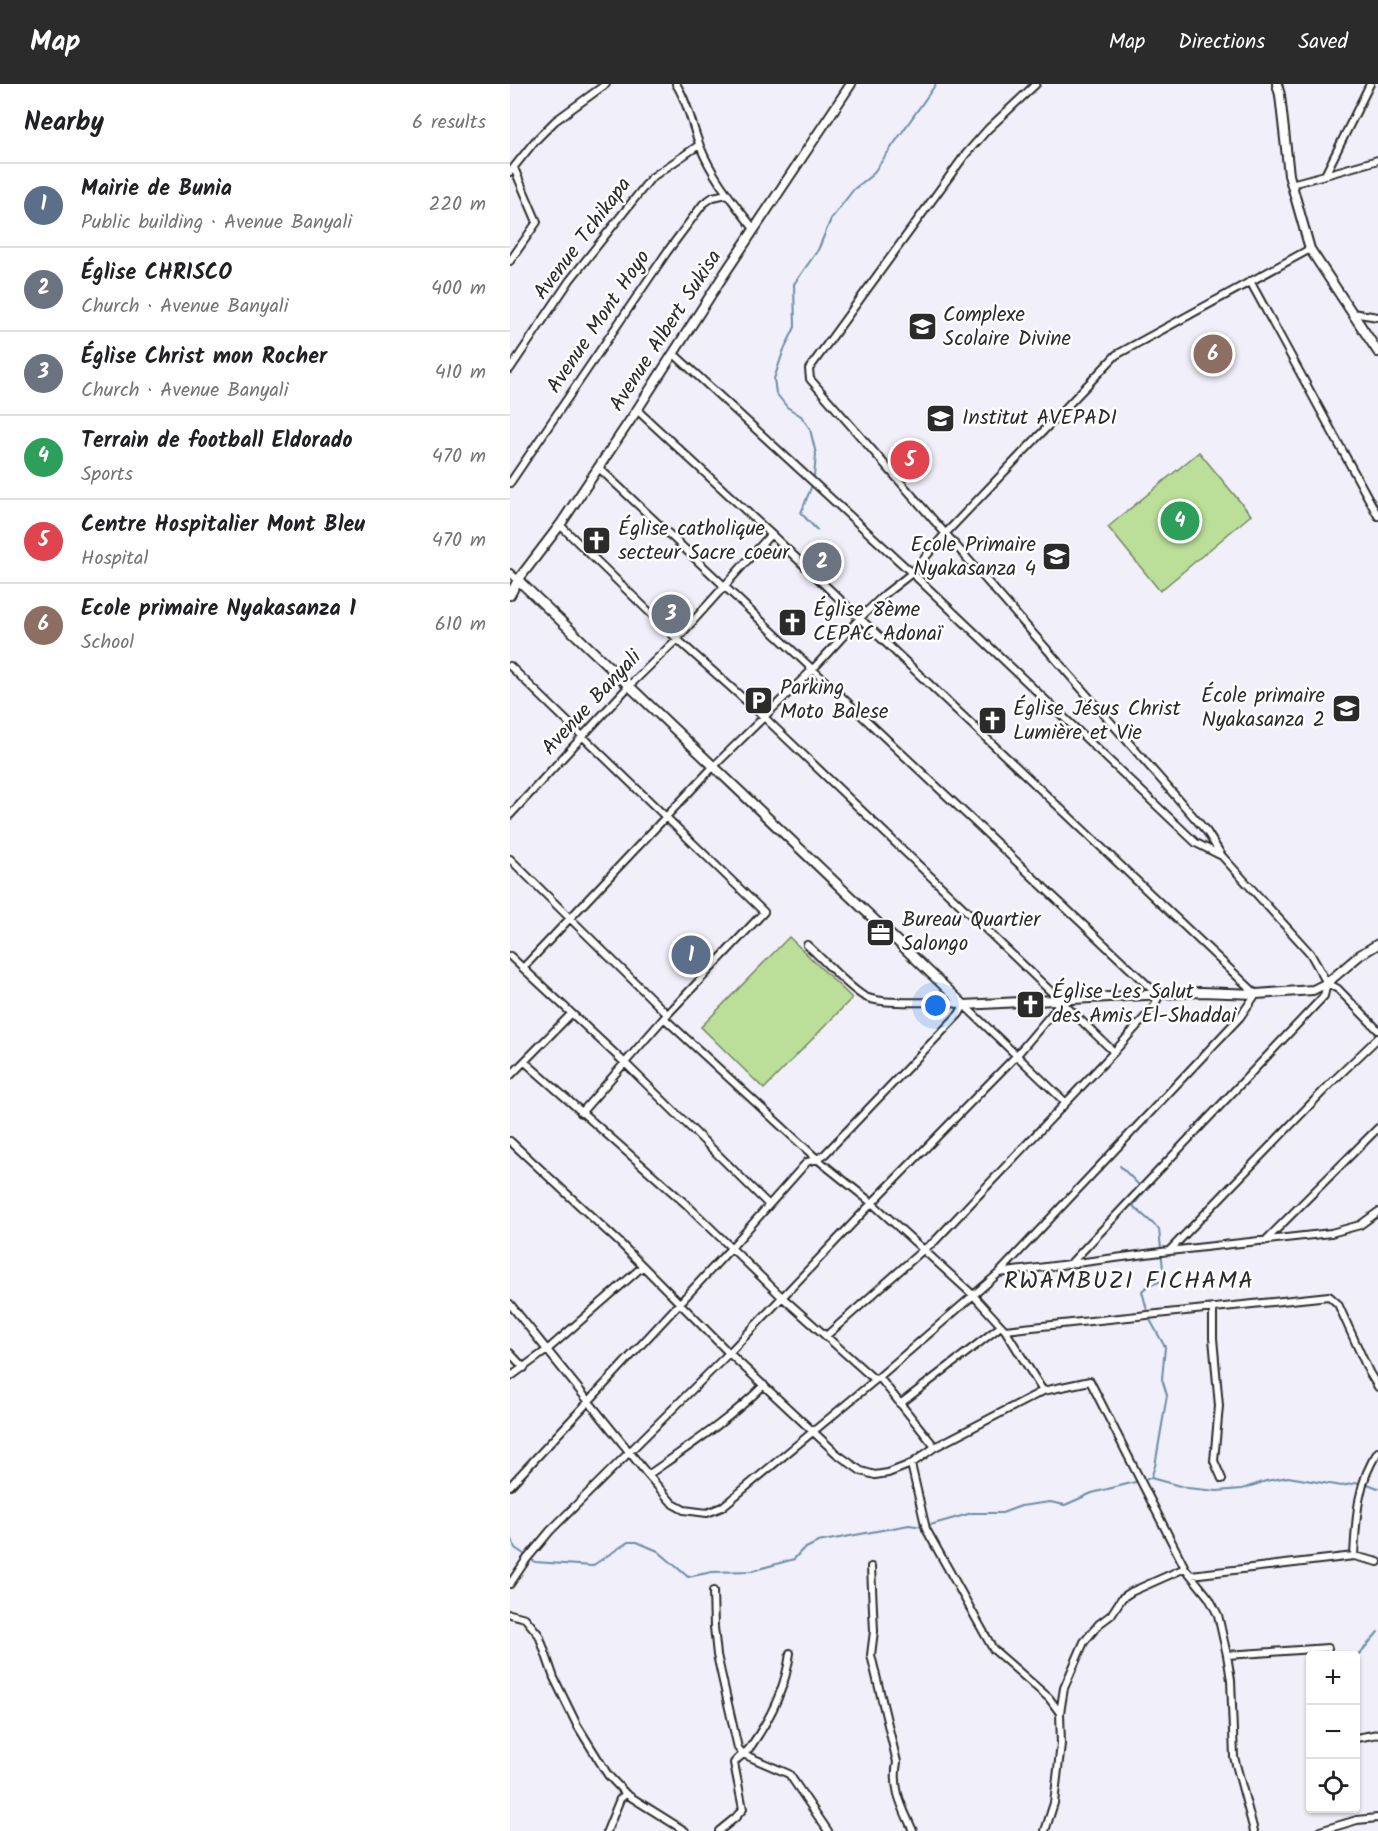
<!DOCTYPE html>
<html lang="en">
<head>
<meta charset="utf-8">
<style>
	:root { --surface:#fff; --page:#f2f2f2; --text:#202124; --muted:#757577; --line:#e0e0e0; --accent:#2b2b2b }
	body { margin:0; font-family:Kalam,sans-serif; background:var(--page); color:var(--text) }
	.controls { position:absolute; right:18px; bottom:18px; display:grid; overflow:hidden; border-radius:6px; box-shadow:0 2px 4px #0004 }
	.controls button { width:54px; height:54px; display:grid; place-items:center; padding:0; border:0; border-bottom:2px solid var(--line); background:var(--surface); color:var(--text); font:30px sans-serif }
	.you { position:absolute; left:426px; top:922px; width:21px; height:21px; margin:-15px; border:4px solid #fff; border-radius:50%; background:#1a73e8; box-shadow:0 0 0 9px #1a73e833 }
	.badge { display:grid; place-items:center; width:39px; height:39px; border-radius:50%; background:var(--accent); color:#fff; font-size:20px; font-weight:700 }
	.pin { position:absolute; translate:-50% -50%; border:3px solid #fff; box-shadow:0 2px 6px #0006 }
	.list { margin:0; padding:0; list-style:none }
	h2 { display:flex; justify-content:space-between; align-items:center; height:78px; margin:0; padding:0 24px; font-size:26px }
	h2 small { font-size:20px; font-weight:400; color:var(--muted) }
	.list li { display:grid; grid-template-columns:39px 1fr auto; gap:18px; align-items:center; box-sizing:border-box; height:84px; padding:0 24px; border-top:2px solid var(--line) }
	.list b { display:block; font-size:22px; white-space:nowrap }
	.list p { margin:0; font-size:20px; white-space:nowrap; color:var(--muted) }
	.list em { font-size:20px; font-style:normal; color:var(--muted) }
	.icon { flex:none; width:33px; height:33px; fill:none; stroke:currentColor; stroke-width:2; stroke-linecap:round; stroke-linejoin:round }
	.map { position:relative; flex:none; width:868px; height:1747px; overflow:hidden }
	header { display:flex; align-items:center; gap:36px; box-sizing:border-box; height:84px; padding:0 30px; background:var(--accent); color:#fff }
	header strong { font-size:28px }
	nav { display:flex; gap:33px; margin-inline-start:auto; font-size:21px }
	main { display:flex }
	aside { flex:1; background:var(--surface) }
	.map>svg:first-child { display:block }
	.green { fill:#bbdf99; stroke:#738562; stroke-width:1.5 }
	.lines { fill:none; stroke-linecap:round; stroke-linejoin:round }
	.stream { stroke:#6b8da4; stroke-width:2 }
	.minor-casing { stroke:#2b2b2b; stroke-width:10 }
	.tertiary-casing { stroke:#2b2b2b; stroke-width:12 }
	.minor { stroke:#fff; stroke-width:6 }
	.tertiary { stroke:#fff; stroke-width:8 }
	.labels { text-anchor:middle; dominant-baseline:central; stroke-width:5; stroke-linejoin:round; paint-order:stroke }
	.street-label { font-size:21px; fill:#2b2b2b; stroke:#fff }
	.poi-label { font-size:21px; fill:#2b2b2b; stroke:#fff; text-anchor:start }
	.quarter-label { font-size:24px; letter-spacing:1.5px; fill:#2b2b2b; stroke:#fff }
</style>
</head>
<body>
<header>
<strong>Map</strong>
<nav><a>Map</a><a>Directions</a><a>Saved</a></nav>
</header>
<main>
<aside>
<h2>Nearby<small>6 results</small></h2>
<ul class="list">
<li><span class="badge" style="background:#5c6f8a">1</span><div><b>Mairie de Bunia</b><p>Public building · Avenue Banyali</p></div><em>220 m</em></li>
<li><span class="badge" style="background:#6b7280">2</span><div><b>Église CHRISCO</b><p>Church · Avenue Banyali</p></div><em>400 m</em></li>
<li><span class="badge" style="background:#6b7280">3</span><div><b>Église Christ mon Rocher</b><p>Church · Avenue Banyali</p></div><em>410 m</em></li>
<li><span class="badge" style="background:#2e9e5b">4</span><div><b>Terrain de football Eldorado</b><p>Sports</p></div><em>470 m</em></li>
<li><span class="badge" style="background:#e0444e">5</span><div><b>Centre Hospitalier Mont Bleu</b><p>Hospital</p></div><em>470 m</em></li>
<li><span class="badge" style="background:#8d6e63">6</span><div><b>Ecole primaire Nyakasanza 1</b><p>School</p></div><em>610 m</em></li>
</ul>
</aside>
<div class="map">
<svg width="868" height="1747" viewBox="0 0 868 1747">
	<rect width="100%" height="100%" fill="#f1eff9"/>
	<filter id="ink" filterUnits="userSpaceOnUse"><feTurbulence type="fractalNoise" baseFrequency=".0167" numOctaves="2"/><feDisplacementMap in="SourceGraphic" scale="12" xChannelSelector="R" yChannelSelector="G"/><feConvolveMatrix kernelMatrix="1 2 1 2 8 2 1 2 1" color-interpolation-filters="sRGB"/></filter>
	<g filter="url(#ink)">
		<!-- green -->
		<path class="green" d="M689 368 741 431 650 507 598 443Z
			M279 853 342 914 254 1005 191 943Z"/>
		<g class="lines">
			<!-- stream -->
			<path class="stream" d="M304 393 306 370 300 345 291 332 277 323 266 309 264 295 273 268 285 243 284 200 308 166 321 135 344 105 362 91 426 0
				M302 401 291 429 307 446
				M610 1082 630 1102
				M635 1107 623 1122 649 1145 654 1195C647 1201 637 1200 632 1207L639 1234 655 1263 652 1295 657 1311 645 1382 641 1394
				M0 1449 5 1464 25 1478 82 1482 118 1458H127L148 1467 178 1493 202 1488 242 1487 284 1475 292 1466 308 1458 399 1441 413 1443 462 1429H492L511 1422 540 1418 555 1421 582 1409 641 1394 677 1404 707 1407 732 1405 756 1397 778 1393 831 1402 852 1398 868 1404
				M846 1574 868 1548"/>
			<defs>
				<path id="minor" d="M166 0C178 18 182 42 190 62 202 93 224 119 244 145
					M526 0 478 45 455 71 299 285 300 295 697 748 712 772 800 869 817 899 828 905 868 946
					M0 88 24 58 45 37 96 0
					M815 91 868 76
					M781 100 815 91 860 0
					M0 177 27 138 4 84
					M740 197 868 432
					M842 229 868 233
					M163 269 402 489 686 759 710 771
					M0 285 60 196 141 94 189 61
					M89 384 649 912 643 924 604 968 424 1158 414 1165 316 1252
					M0 399 157 168 193 120 203 113 217 110
					M50 441 167 555 254 633 604 968
					M0 489 8 496
					M0 582 254 828 154 934 71 1029
					M0 731 118 603 167 555 261 450
					M0 775 157 930
					M297 861C313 875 335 900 352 911 371 924 428 914 454 921L555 1018
					M0 872 115 979 259 1121
					M13 884 203 683 303 585 350 534 375 510 402 489 435 450 606 271 800 165
					M154 934 307 1075 362 1119 463 1211 495 1246 533 1307 580 1297 675 1484 699 1514 708 1531 717 1571 721 1596 724 1673 744 1747
					M15 978 177 1121 272 1213 365 1296
					M0 992 61 930
					M0 1057 110 1159 219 1269 327 1370 351 1387 365 1391 378 1389 401 1380 425 1363 533 1307
					M755 1157 868 1044
					M659 1167 823 997 868 954
					M562 1178 814 912 817 899
					M489 1189 659 1167 821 1149 850 1141 868 1128
					M0 1220 138 1391 163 1420 174 1426 197 1429 212 1423 369 1293 489 1189 730 933 746 910 261 450 127 326
					M703 1224V1254L709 1322 704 1377 712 1395
					M495 1246 819 1212 828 1220 859 1288 868 1303
					M0 1269 14 1284
					M0 1293 37 1266 132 1183
					M369 1293 425 1363
					M390 1320 491 1242
					M401 1380 416 1445 483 1565 539 1614 550 1629
					M138 1391C178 1363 219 1336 254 1301
					M0 1402 221 1164 297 1078 307 1075 315 1070 449 930 454 921
					M844 1472 868 1478
					M361 1483 364 1547 361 1571 387 1678C382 1706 392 1722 403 1747
					M681 1491 844 1472C846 1437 847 1397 868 1368
					M0 1500 16 1476 40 1447 219 1269 362 1119 506 972 545 926 550 915
					M203 1507 204 1543 207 1571 228 1664 233 1670 279 1690 318 1747
					M0 1530 15 1534 29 1551 44 1594 67 1641 98 1691 116 1710 175 1747
					M717 1571 818 1564
					M846 1654 868 1650
					M97 1747 110 1715 116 1710
					M209 1747 225 1734 233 1725 224 1679C229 1672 237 1669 241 1662 260 1635 276 1602 280 1569
					M535 1747 544 1719 551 1660 550 1629 554 1604 574 1558 589 1540 601 1531 612 1514 621 1508 675 1484
					M810 1747 847 1736 868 1734"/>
				<path id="tertiary" d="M767 0 770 11 779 91 800 165 868 268
					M8 496 454 921 690 908 746 910 803 906 817 899 850 871 868 860
					M0 511 8 496 50 441 127 326 213 192 341 0"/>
			</defs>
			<!-- minor casing -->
			<use href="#minor" class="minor-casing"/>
			<!-- tertiary casing -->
			<use href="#tertiary" class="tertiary-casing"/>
			<!-- minor -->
			<use href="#minor" class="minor"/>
			<!-- tertiary -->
			<use href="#tertiary" class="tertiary"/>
		</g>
	</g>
	<!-- icons -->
	<defs>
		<symbol id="school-square" viewBox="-11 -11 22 22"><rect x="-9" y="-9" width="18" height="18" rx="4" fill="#2b2b2b" stroke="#fff"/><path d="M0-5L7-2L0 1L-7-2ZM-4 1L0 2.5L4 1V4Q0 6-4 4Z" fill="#fff"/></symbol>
		<symbol id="church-square" viewBox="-11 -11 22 22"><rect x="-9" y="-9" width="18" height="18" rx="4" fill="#2b2b2b" stroke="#fff"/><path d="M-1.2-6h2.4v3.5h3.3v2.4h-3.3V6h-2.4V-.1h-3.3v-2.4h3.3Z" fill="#fff"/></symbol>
		<symbol id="parking-square" viewBox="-11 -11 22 22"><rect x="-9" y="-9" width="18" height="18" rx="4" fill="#2b2b2b" stroke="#fff"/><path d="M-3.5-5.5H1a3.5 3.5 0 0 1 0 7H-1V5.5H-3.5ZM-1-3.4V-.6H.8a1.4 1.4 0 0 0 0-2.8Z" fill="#fff"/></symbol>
		<symbol id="office-square" viewBox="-11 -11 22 22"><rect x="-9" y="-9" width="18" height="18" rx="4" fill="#2b2b2b" stroke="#fff"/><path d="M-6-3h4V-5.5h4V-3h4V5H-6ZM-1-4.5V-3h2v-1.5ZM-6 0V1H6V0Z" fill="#fff"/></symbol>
	</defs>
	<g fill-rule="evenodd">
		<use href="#school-square" x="396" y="226" width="33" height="33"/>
		<use href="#school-square" x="414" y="318" width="33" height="33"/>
		<use href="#church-square" x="70" y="440" width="33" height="33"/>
		<use href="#school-square" x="530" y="456" width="33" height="33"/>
		<use href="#church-square" x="266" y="522" width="33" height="33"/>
		<use href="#parking-square" x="232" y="600" width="33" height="33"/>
		<use href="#school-square" x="820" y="608" width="33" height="33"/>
		<use href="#church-square" x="466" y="620" width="33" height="33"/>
		<use href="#office-square" x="354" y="832" width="33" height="33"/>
		<use href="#church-square" x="504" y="904" width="33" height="33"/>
	</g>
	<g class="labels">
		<!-- street labels -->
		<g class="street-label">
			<text transform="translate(73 155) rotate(-53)">Avenue Tchikapa</text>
			<text transform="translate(89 238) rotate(-56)">Avenue Mont Hoyo</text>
			<text transform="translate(156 247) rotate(-57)">Avenue Albert Sukisa</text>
			<text transform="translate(82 619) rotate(-47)">Avenue Banyali</text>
		</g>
		<!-- poi labels -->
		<g class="poi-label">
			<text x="433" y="231">Complexe<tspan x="433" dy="24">Scolaire Divine</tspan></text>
			<text x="452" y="334">Institut AVEPADI</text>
			<text x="108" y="445">Église catholique<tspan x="108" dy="24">secteur Sacre coeur</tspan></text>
			<text x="526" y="461" text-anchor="end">Ecole Primaire<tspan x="526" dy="24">Nyakasanza 4</tspan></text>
			<text x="303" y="526">Église 8ème<tspan x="303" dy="24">CEPAC Adonaï</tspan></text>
			<text x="270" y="604">Parking<tspan x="270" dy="24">Moto Balese</tspan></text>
			<text x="815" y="612" text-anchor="end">École primaire<tspan x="815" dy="24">Nyakasanza 2</tspan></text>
			<text x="503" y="625">Église Jésus Christ<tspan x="503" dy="24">Lumière et Vie</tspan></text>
			<text x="392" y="836">Bureau Quartier<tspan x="392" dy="24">Salongo</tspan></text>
			<text x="542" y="908">Église Les Salut<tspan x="542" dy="24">des Amis El-Shaddai</tspan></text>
		</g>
		<!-- quarter labels -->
		<g class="quarter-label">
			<text x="619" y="1197">RWAMBUZI FICHAMA</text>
		</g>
	</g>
</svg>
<div class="controls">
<button>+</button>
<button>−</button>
<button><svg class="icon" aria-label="locate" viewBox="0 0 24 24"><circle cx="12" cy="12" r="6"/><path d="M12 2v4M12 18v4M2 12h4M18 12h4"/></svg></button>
</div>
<div class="you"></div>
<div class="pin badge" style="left:181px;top:871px;background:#5c6f8a">1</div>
<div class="pin badge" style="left:312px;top:478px;background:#6b7280">2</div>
<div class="pin badge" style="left:161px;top:530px;background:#6b7280">3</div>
<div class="pin badge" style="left:670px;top:437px;background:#2e9e5b">4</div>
<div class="pin badge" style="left:400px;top:376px;background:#e0444e">5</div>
<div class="pin badge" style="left:703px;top:270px;background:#8d6e63">6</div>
</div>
</main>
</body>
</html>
